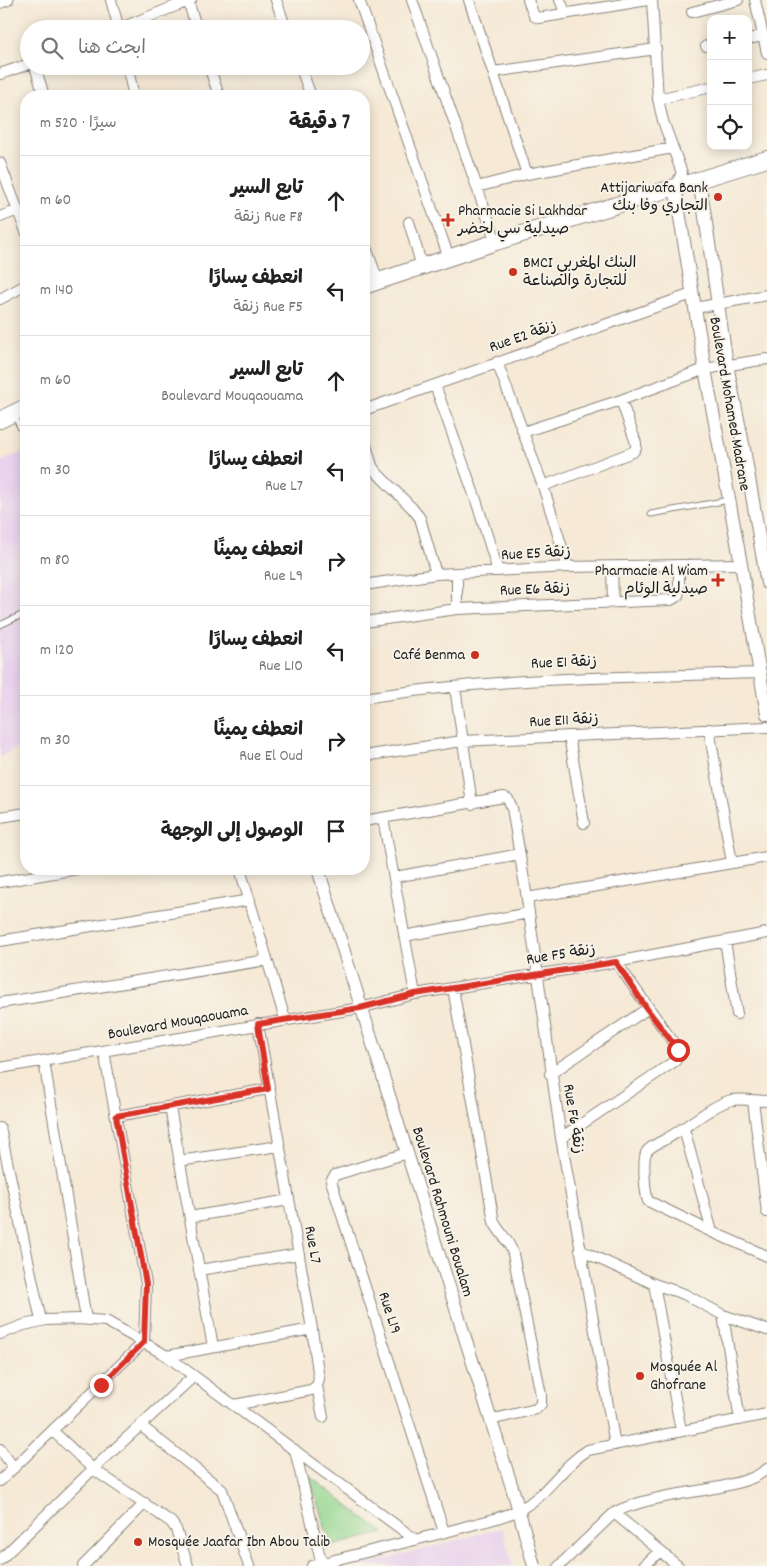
<!DOCTYPE html>
<html lang="ar">
<head>
<meta charset="utf-8">
<style>
	:root { --surface:#fff; --page:#f6f6f6; --text:#222; --muted:#767676; --line:#e0e0e0 }
	body { margin:0; font-family:Dekko,"Playpen Sans Arabic",sans-serif; background:var(--page); color:var(--text); direction:rtl }
	.controls { position:absolute; right:15px; top:15px; display:grid; overflow:hidden; border-radius:10px; box-shadow:0 2px 12px #0003 }
	.controls button { width:45px; height:45px; display:grid; place-items:center; padding:0; border:0; border-bottom:1px solid var(--line); background:var(--surface); color:var(--text); font:25px sans-serif }
	.stop { position:absolute; width:15px; height:15px; margin:-11px; border:4px solid #d93025; border-radius:50%; background:#fff }
	.stop.end { background:#d93025; border-color:#fff; box-shadow:0 1px 5px #0008 }
	.list { margin:0; padding:0; list-style:none }
	h2 { display:flex; justify-content:space-between; align-items:center; height:65px; margin:0; padding:0 20px; font-size:21px }
	h2 small { font-size:16px; font-weight:400; color:var(--muted) }
	.list li { display:grid; grid-template-columns:32px 1fr auto; gap:15px; align-items:center; box-sizing:border-box; height:90px; padding:0 20px; border-top:1px solid var(--line) }
	.list b { display:block; font-size:19px; white-space:nowrap }
	.list p { margin:0; font-size:16px; white-space:nowrap; color:var(--muted) }
	.list em { font-size:16px; font-style:normal; color:var(--muted) }
	.icon { flex:none; width:28px; height:28px; fill:none; stroke:currentColor; stroke-width:2; stroke-linecap:round; stroke-linejoin:round }
	.map { position:relative; flex:none; width:767px; height:1566px; overflow:hidden; direction:ltr }
	.search { position:absolute; background:var(--surface); box-shadow:0 2px 12px #0003; left:20px; top:20px; width:350px; height:55px; display:flex; align-items:center; gap:12px; box-sizing:border-box; padding:0 18px; border-radius:28px; color:var(--muted); font-size:19px }
	.panel { position:absolute; background:var(--surface); box-shadow:0 2px 12px #0003; left:20px; top:90px; width:350px; height:785px; border-radius:20px; direction:rtl }
	.map>svg:first-child { display:block }
	.built { fill:#e9d2ed }
	.green { fill:#93d68e; stroke:#587955 }
	.lines { fill:none; stroke-linecap:round; stroke-linejoin:round }
	.service-casing { stroke:#898279; stroke-width:7 }
	.minor-casing { stroke:#898279; stroke-width:12 }
	.tertiary-casing { stroke:#898279; stroke-width:14 }
	.primary-casing { stroke:#898279; stroke-width:18 }
	.service { stroke:#fff; stroke-width:5 }
	.minor { stroke:#fff; stroke-width:10 }
	.tertiary { stroke:#fff; stroke-width:12 }
	.primary { stroke:#fff; stroke-width:16 }
	.route { stroke:#d93025; stroke-width:6 }
	.poi-dot { fill:#c8321e; stroke:#f7f3e8; stroke-width:2 }
	.labels { text-anchor:middle; dominant-baseline:central; stroke-width:4; stroke-linejoin:round; paint-order:stroke }
	.poi-label { font-size:16px; fill:#1c1c1c; stroke:#f7f3e8; text-anchor:start }
	.street-label { font-size:16px; fill:#1c1c1c; stroke:#f7f3e8 }
</style>
</head>
<body>
<div class="map">
<svg width="767" height="1566" viewBox="0 0 767 1566">
	<rect width="100%" height="100%" fill="#f7f3e8"/>
	<filter id="ink" filterUnits="userSpaceOnUse"><feTurbulence type="fractalNoise" baseFrequency=".02" numOctaves="2"/><feDisplacementMap in="SourceGraphic" scale="10" xChannelSelector="R" yChannelSelector="G"/><feConvolveMatrix kernelMatrix="1 2 1 2 8 2 1 2 1" color-interpolation-filters="sRGB"/></filter>
	<filter id="wash" filterUnits="userSpaceOnUse"><feTurbulence type="fractalNoise" baseFrequency=".0096" numOctaves="4" result="noise"/><feDisplacementMap in="SourceGraphic" scale="20" xChannelSelector="R" yChannelSelector="G"/><feGaussianBlur stdDeviation="1.12" result="paint"/><feColorMatrix in="noise" values="0 0 0 0 0 0 0 0 0 0 0 0 0 0 0 0 0 1.4 0 .05"/><feComposite in="paint" operator="in"/></filter>
	<g filter="url(#wash)">
		<rect width="100%" height="100%" fill="#f6e9d6"/>
		<!-- built -->
		<path class="built" d="M26 450V743L0 757V462Z
			M502 1528 513 1566H359Z"/>
		<!-- green -->
		<path class="green" d="M309 1476 384 1533 331 1546Z"/>
	</g>
	<g filter="url(#ink)">
		<g class="lines">
			<defs>
				<path id="service" d="M14 415 26 439
					M651 514 729 500
					M0 625 26 613"/>
				<path id="minor" d="M111 0 119 29
					M276 0 286 29
					M359 0 449 258
					M412 0 496 242
					M469 0 527 174
					M528 0 534 16 539 18 648 0
					M560 0 566 14
					M652 0 658 99 663 121 682 173 675 187
					M755 0 767 53
					M188 1 197 29
					M0 3 8 0
					M692 12 738 0
					M118 29 191 0
					M748 39 763 36
					M706 46H711
					M35 66 44 96
					M127 66 134 96
					M209 66 219 96
					M300 66 311 96
					M493 72 656 49
					M0 74 29 64
					M748 79 767 75
					M658 99 711 87
					M0 163 26 232
					M477 187 527 174 673 148
					M0 217 18 210
					M409 222 422 267
					M364 242 378 281
					M0 299 26 285
					M695 308 767 295
					M497 362 543 486 568 567
					M435 385 476 500 498 571
					M364 410 692 294
					M523 432 621 400 705 369 767 359
					M364 438 372 466 376 472 412 508 420 518 436 574
					M543 486 633 452 636 448V443L621 400
					M612 567 613 602
					M457 573V609
					M364 585 436 574 457 573 568 567 741 564
					M364 622 457 609 671 600 678 596 679 590V565
					M455 687 472 804
					M364 698C495 677 628 677 760 673
					M709 729 732 863
					M569 736 584 823
					M364 756 462 741 767 727
					M0 817 26 813
					M383 818 415 994
					M364 821 504 797 508 799 512 808 526 892 561 1138 615 1445
					M240 869 285 1019
					M395 877 520 854
					M0 882 77 869
					M527 898 767 857
					M404 936 529 913
					M0 941 250 900
					M725 941 737 1014
					M453 988 494 1222C500 1234 510 1241 513 1254L541 1395V1404L536 1409 490 1420
					M0 1003 267 960
					M258 1024 312 1329 319 1379 317 1386 323 1417
					M44 1061 86 1319
					M0 1068 360 1008 415 994 616 962 767 933
					M550 1074 647 1009
					M753 1101 767 1212
					M767 1101C756 1101 743 1098 732 1100 713 1104 685 1129 666 1139 660 1142 651 1146 647 1151 642 1158 645 1193 648 1201L712 1232 767 1256
					M170 1107 213 1347
					M116 1116 268 1089
					M0 1128 41 1321
					M684 1129 712 1232
					M561 1138 675 1061 680 1055 678 1049 616 962
					M407 1153 335 1175 331 1181 444 1532
					M179 1161 279 1146
					M190 1217 289 1200
					M580 1250 654 1284 684 1294 723 1315 767 1330
					M199 1270 299 1254
					M654 1284 681 1431
					M723 1315 740 1420
					M0 1334 24 1325 46 1320 78 1319 106 1321 167 1356 416 1540
					M167 1356 312 1329
					M234 1405 311 1390 317 1386
					M140 1425 222 1490 249 1566
					M53 1431 93 1469 171 1522 176 1529 188 1566
					M0 1449 14 1468
					M295 1450 322 1566
					M0 1481 144 1342 146 1284 104 1051
					M614 1513 678 1566
					M0 1560 93 1469 194 1376
					M83 1566 145 1503
					M312 1566C363 1552 414 1541 464 1527 482 1522 502 1518 519 1510 548 1495 560 1467 588 1450L767 1414
					M559 1566 614 1513C640 1498 690 1493 720 1487 736 1483 754 1480 767 1469
					M644 1566 659 1552"/>
				<path id="tertiary" d="M698 179 703 203 727 365 744 449 767 583
					M675 187 705 369 741 564 767 714
					M318 869 515 1497 534 1566"/>
				<path id="primary" d="M364 286 496 242 767 159
					M0 420 26 407"/>
			</defs>
			<!-- service casing -->
			<use href="#service" class="service-casing"/>
			<!-- minor casing -->
			<use href="#minor" class="minor-casing"/>
			<!-- tertiary casing -->
			<use href="#tertiary" class="tertiary-casing"/>
			<!-- primary casing -->
			<use href="#primary" class="primary-casing"/>
			<!-- service -->
			<use href="#service" class="service"/>
			<!-- minor -->
			<use href="#minor" class="minor"/>
			<!-- tertiary -->
			<use href="#tertiary" class="tertiary"/>
			<!-- primary -->
			<use href="#primary" class="primary"/>
		</g>
	</g>
	<g class="lines" filter="url(#ink)">
		<!-- route -->
		<path class="route" d="M101 1385 144 1342 146 1284 116 1116 268 1089 258 1024 360 1008 415 994 616 962 647 1009 678 1050"/>
	</g>
	<!-- markers -->
	<g class="poi-dot">
		<circle cx="718" cy="197" r="5"/>
		<path d="M445.5 212.5h5v5h5v5h-5v5h-5v-5h-5v-5h5z"/>
		<circle cx="513" cy="272" r="5"/>
		<path d="M715.5 572.5h5v5h5v5h-5v5h-5v-5h-5v-5h5z"/>
		<circle cx="475" cy="655" r="5"/>
		<circle cx="640" cy="1376" r="5"/>
		<circle cx="138" cy="1542" r="5"/>
	</g>
	<g class="labels">
		<!-- poi labels -->
		<g class="poi-label">
			<text x="708" y="188" text-anchor="end">Attijariwafa Bank<tspan x="708" dy="18">التجاري وفا بنك</tspan></text>
			<text x="458" y="211">Pharmacie Si Lakhdar<tspan x="458" dy="18">صيدلية سي لخضر</tspan></text>
			<text x="523" y="263">BMCI البنك المغربي<tspan x="523" dy="18">للتجارة والصناعة</tspan></text>
			<text x="708" y="571" text-anchor="end">Pharmacie Al Wiam<tspan x="708" dy="18">صيدلية الوئام</tspan></text>
			<text x="465" y="655" text-anchor="end">Café Benma</text>
			<text x="650" y="1367">Mosquée Al<tspan x="650" dy="18">Ghofrane</tspan></text>
			<text x="148" y="1542">Mosquée Jaafar Ibn Abou Talib</text>
		</g>
		<!-- street labels -->
		<g class="street-label">
			<text transform="translate(523 337) rotate(-19)">Rue E2 زنقة</text>
			<text transform="translate(729 404) rotate(80)">Boulevard Mohamed Madrane</text>
			<text transform="translate(536 554) rotate(-3)">Rue E5 زنقة</text>
			<text transform="translate(535 590) rotate(-2)">Rue E6 زنقة</text>
			<text transform="translate(564 663) rotate(-2)">Rue E1 زنقة</text>
			<text transform="translate(564 721) rotate(-3)">Rue E11 زنقة</text>
			<text transform="translate(561 955) rotate(-9)">Rue F5 زنقة</text>
			<text transform="translate(178 1023) rotate(-10)">Boulevard Mouqaouama</text>
			<text transform="translate(573 1119) rotate(81)">Rue F6 زنقة</text>
			<text transform="translate(442 1212) rotate(73)">Boulevard Rahmouni Boualam</text>
			<text transform="translate(312 1245) rotate(80)">Rue L7</text>
			<text transform="translate(389 1313) rotate(72)">Rue L19</text>
		</g>
	</g>
</svg>
<div class="controls">
<button>+</button>
<button>−</button>
<button><svg class="icon" aria-label="locate" viewBox="0 0 24 24"><circle cx="12" cy="12" r="6"/><path d="M12 2v4M12 18v4M2 12h4M18 12h4"/></svg></button>
</div>
<div class="stop" style="left:678px;top:1050px"></div>
<div class="stop end" style="left:101px;top:1385px"></div>
<div class="search"><svg class="icon" aria-label="search" viewBox="0 0 24 24"><circle cx="10" cy="10" r="6"/><path d="M15 15l6 6"/></svg>ابحث هنا</div>
<section class="panel">
<h2>7 دقيقة<small>سيرًا · 520 m</small></h2>
<ul class="list">
<li><svg class="icon" aria-label="ahead" viewBox="0 0 24 24"><path d="M12 20V5M6 11l6-6 6 6"/></svg><div><b>تابع السير</b><p>Rue F8 زنقة</p></div><em>60 m</em></li>
<li><svg class="icon" aria-label="left" viewBox="0 0 24 24"><path d="M17 20v-9H6M10 6l-5 5 5 5"/></svg><div><b>انعطف يسارًا</b><p>Rue F5 زنقة</p></div><em>140 m</em></li>
<li><svg class="icon" aria-label="ahead" viewBox="0 0 24 24"><path d="M12 20V5M6 11l6-6 6 6"/></svg><div><b>تابع السير</b><p>Boulevard Mouqaouama</p></div><em>60 m</em></li>
<li><svg class="icon" aria-label="left" viewBox="0 0 24 24"><path d="M17 20v-9H6M10 6l-5 5 5 5"/></svg><div><b>انعطف يسارًا</b><p>Rue L7</p></div><em>30 m</em></li>
<li><svg class="icon" aria-label="right" viewBox="0 0 24 24"><path d="M7 20v-9h11M14 6l5 5-5 5"/></svg><div><b>انعطف يمينًا</b><p>Rue L9</p></div><em>80 m</em></li>
<li><svg class="icon" aria-label="left" viewBox="0 0 24 24"><path d="M17 20v-9H6M10 6l-5 5 5 5"/></svg><div><b>انعطف يسارًا</b><p>Rue L10</p></div><em>120 m</em></li>
<li><svg class="icon" aria-label="right" viewBox="0 0 24 24"><path d="M7 20v-9h11M14 6l5 5-5 5"/></svg><div><b>انعطف يمينًا</b><p>Rue El Oud</p></div><em>30 m</em></li>
<li><svg class="icon" aria-label="arrive" viewBox="0 0 24 24"><path d="M6 21V4h12l-3 4 3 4H6"/></svg><div><b>الوصول إلى الوجهة</b></div></li>
</ul>
</section>
</div>
</body>
</html>
